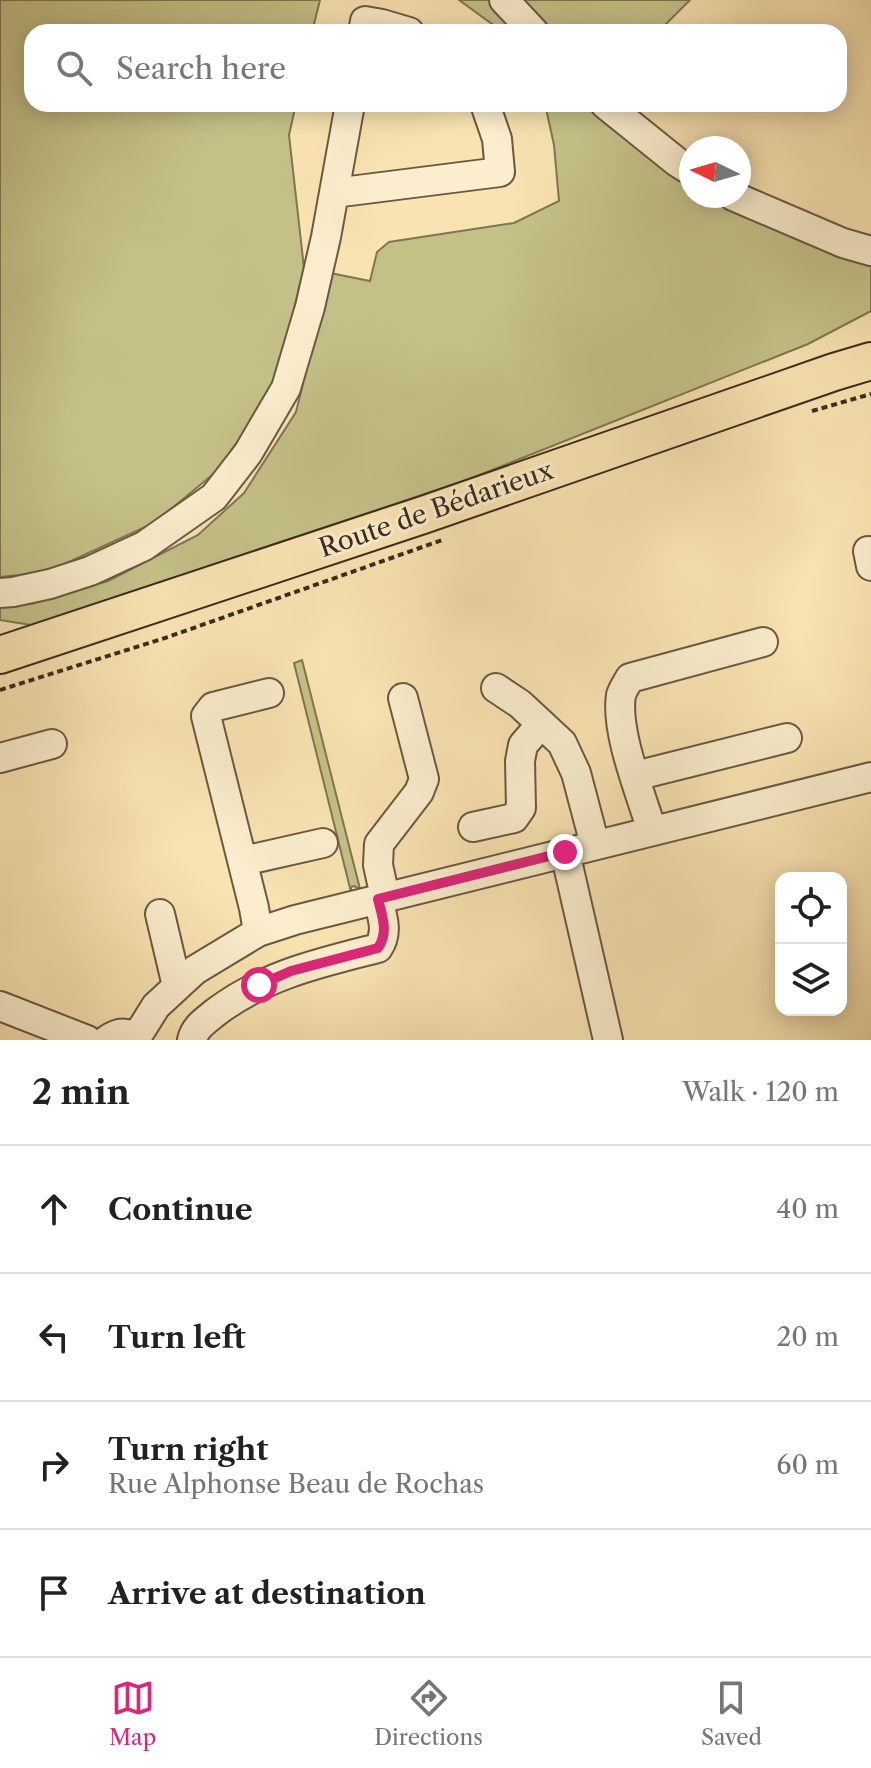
<!DOCTYPE html>
<html lang="en">
<head>
<meta charset="utf-8">
<style>
	:root { --surface:#fff; --page:#f6f6f6; --text:#222; --muted:#767676; --line:#e0e0e0; --accent:#db2777 }
	body { margin:0; font-family:"Libre Caslon Text",serif; background:var(--page); color:var(--text) }
	.controls { position:absolute; right:24px; bottom:24px; display:grid; overflow:hidden; border-radius:16px; box-shadow:0 4px 20px #0003 }
	.controls button { width:72px; height:72px; display:grid; place-items:center; padding:0; border:0; border-bottom:2px solid var(--line); background:var(--surface); color:var(--text); font:40px sans-serif }
	.compass { position:absolute; left:679px; top:136px; width:72px; height:72px; border-radius:50%; background:var(--surface); box-shadow:0 4px 20px #0003; rotate:275deg }
	.stop { position:absolute; width:24px; height:24px; margin:-18px; border:6px solid #db2777; border-radius:50%; background:#fff }
	.stop.end { background:#db2777; border-color:#fff; box-shadow:0 2px 8px #0008 }
	.list { margin:0; padding:0; list-style:none }
	h2 { display:flex; justify-content:space-between; align-items:center; height:104px; margin:0; padding:0 32px; font-size:34px }
	h2 small { font-size:26px; font-weight:400; color:var(--muted) }
	.list li { display:grid; grid-template-columns:52px 1fr auto; gap:24px; align-items:center; box-sizing:border-box; height:128px; padding:0 32px; border-top:2px solid var(--line) }
	.list b { display:block; font-size:30px; white-space:nowrap }
	.list p { margin:0; font-size:26px; white-space:nowrap; color:var(--muted) }
	.list em { font-size:26px; font-style:normal; color:var(--muted) }
	.icon { flex:none; width:44px; height:44px; fill:none; stroke:currentColor; stroke-width:2; stroke-linecap:round; stroke-linejoin:round }
	.map { position:relative; flex:none; width:871px; height:1040px; overflow:hidden }
	.search { position:absolute; background:var(--surface); box-shadow:0 4px 20px #0003; left:24px; right:24px; top:24px; height:88px; display:flex; align-items:center; gap:20px; box-sizing:border-box; padding:0 28px; border-radius:24px; color:var(--muted); font-size:30px }
	.sheet { height:616px; background:var(--surface) }
	nav { display:flex; justify-content:space-around; align-items:center; box-sizing:border-box; height:112px; border-top:2px solid var(--line); background:var(--surface); font-size:22px; color:var(--muted) }
	nav a { display:grid; justify-items:center; gap:4px }
	nav .on { color:var(--accent) }
	.map>svg:first-child { display:block }
	.green { fill:#c4c188; stroke:#7f7652; stroke-width:2 }
	.lines { fill:none; stroke-linecap:round; stroke-linejoin:round }
	.minor-casing { stroke:#6a5942; stroke-width:32 }
	.major-casing { stroke:#3a2b1c; stroke-width:40 }
	.path { stroke:#3a2b1c; stroke-width:4; stroke-dasharray:6 4; stroke-linecap:butt }
	.minor { stroke:#fbedcd; stroke-width:28 }
	.major { stroke:#f9e3b2; stroke-width:36 }
	.route { stroke:#db2777; stroke-width:10 }
	.labels { text-anchor:middle; dominant-baseline:central; stroke-width:6; stroke-linejoin:round; paint-order:stroke }
	.street-label { font-size:26px; fill:#3a2b1c; stroke:#fbedcd }
</style>
</head>
<body>
<div class="map">
<svg width="871" height="1040" viewBox="0 0 871 1040">
	<rect width="100%" height="100%" fill="#f9e3b2"/>
	<filter id="stains"><feTurbulence type="fractalNoise" baseFrequency=".0025" numOctaves="4"/><feColorMatrix values="0 0 0 0 .2 0 0 0 0 .09 0 0 0 0 .02 0 0 0 .5 -.17"/></filter>
	<radialGradient id="worn" r=".72"><stop offset=".6" stop-color="#630" stop-opacity="0"/><stop offset="1" stop-color="#630" stop-opacity=".3"/></radialGradient>
	<!-- green -->
	<path class="green" d="M0 0H320L312 32H32V104H296L289 135 304 268 275 388 217 471 154 523 47 572 0 577Z
		M459 0H491L518 32H503Z
		M514 0H690L658 32H544Z
		M545 104H587L691 183V196H709L798 240 871 265V311L808 344 467 480 31 625 0 620V604H31L108 581 198 535 244 493 296 412 330 273 370 281 377 252 389 242 514 223 559 201 554 145Z
		M302 660 360 889 354 886 351 887V892L294 663Z"/>
	<g class="lines">
		<defs>
			<path id="minor" d="M504 0 534 32
				M363 32 365 21 382 24 409 32
				M605 104 677 162 691 171
				M334 193 500 172 497 139 485 104
				M733 196 843 243 871 251
				M868 551 871 566
				M0 593 13 592 50 584 90 571 144 546 214 497 248 453 286 388 310 307 326 237 350 104
				M496 688 520 704 562 743 576 773 595 845
				M0 758 52 744
				M635 776 787 738
				M473 827 514 818 521 808 520 761 523 745 541 724
				M652 831C641 794 615 732 621 695 623 689 627 683 630 678L763 642
				M565 852 608 1040
				M243 861 323 843
				M385 897 378 865 379 844 419 792 424 779 403 698
				M160 914 177 986
				M258 932 254 908 206 716 213 707 269 693
				M0 1006 87 1040
				M136 1038 156 1006 195 970 258 932 295 920 871 777
				M107 1040C118 1032 127 1031 137 1040
				M192 1040C195 1027 205 1021 216 1012 265 975 319 963 378 948 389 932 382 916 378 899"/>
			<path id="major" d="M0 655 423 515 834 372 871 361"/>
		</defs>
		<!-- minor casing -->
		<use href="#minor" class="minor-casing"/>
		<!-- major casing -->
		<use href="#major" class="major-casing"/>
		<!-- path -->
		<path class="path" d="M812 411 871 394
			M0 690 168 637 445 539"/>
		<!-- minor -->
		<use href="#minor" class="minor"/>
		<!-- major -->
		<use href="#major" class="major"/>
	</g>
	<g class="lines">
		<!-- route -->
		<path class="route" d="M259 985 291 971 378 948C389 932 382 916 378 899L565 852"/>
	</g>
	<g class="labels">
		<!-- street labels -->
		<g class="street-label">
			<text transform="translate(436 509) rotate(-19)">Route de Bédarieux</text>
		</g>
	</g>
	<rect width="100%" height="100%" filter="url(#stains)"/>
	<rect width="100%" height="100%" fill="url(#worn)"/>
</svg>
<div class="controls">
<button><svg class="icon" aria-label="locate" viewBox="0 0 24 24"><circle cx="12" cy="12" r="6"/><path d="M12 2v4M12 18v4M2 12h4M18 12h4"/></svg></button>
<button><svg class="icon" aria-label="layers" viewBox="0 0 24 24"><path d="M12 4l9 5-9 5-9-5zM3 14l9 5 9-5"/></svg></button>
</div>
<svg class="compass" viewBox="-18 -18 36 36"><path d="M0-13l5 13h-10z" fill="#e53935"/><path d="M0 13l5-13h-10z" fill="#767676"/></svg>
<div class="stop" style="left:259px;top:985px"></div>
<div class="stop end" style="left:565px;top:852px"></div>
<div class="search"><svg class="icon" aria-label="search" viewBox="0 0 24 24"><circle cx="10" cy="10" r="6"/><path d="M15 15l6 6"/></svg>Search here</div>
</div>
<section class="sheet">
<h2>2 min<small>Walk · 120 m</small></h2>
<ul class="list">
<li><svg class="icon" aria-label="ahead" viewBox="0 0 24 24"><path d="M12 20V5M6 11l6-6 6 6"/></svg><div><b>Continue</b></div><em>40 m</em></li>
<li><svg class="icon" aria-label="left" viewBox="0 0 24 24"><path d="M17 20v-9H6M10 6l-5 5 5 5"/></svg><div><b>Turn left</b></div><em>20 m</em></li>
<li><svg class="icon" aria-label="right" viewBox="0 0 24 24"><path d="M7 20v-9h11M14 6l5 5-5 5"/></svg><div><b>Turn right</b><p>Rue Alphonse Beau de Rochas</p></div><em>60 m</em></li>
<li><svg class="icon" aria-label="arrive" viewBox="0 0 24 24"><path d="M6 21V4h12l-3 4 3 4H6"/></svg><div><b>Arrive at destination</b></div></li>
</ul>
</section>
<nav>
<a class="on"><svg class="icon" aria-label="map" viewBox="0 0 24 24"><path d="M3 6l6-2 6 2 6-2v14l-6 2-6-2-6 2zM9 4v14M15 6v14"/></svg>Map</a>
<a><svg class="icon" aria-label="directions" viewBox="0 0 24 24"><path d="M12 3l9 9-9 9-9-9zM9 14v-3h6M13 9l2 2-2 2"/></svg>Directions</a>
<a><svg class="icon" aria-label="saved" viewBox="0 0 24 24"><path d="M7 4h10v16l-5-4-5 4z"/></svg>Saved</a>
</nav>
</body>
</html>
